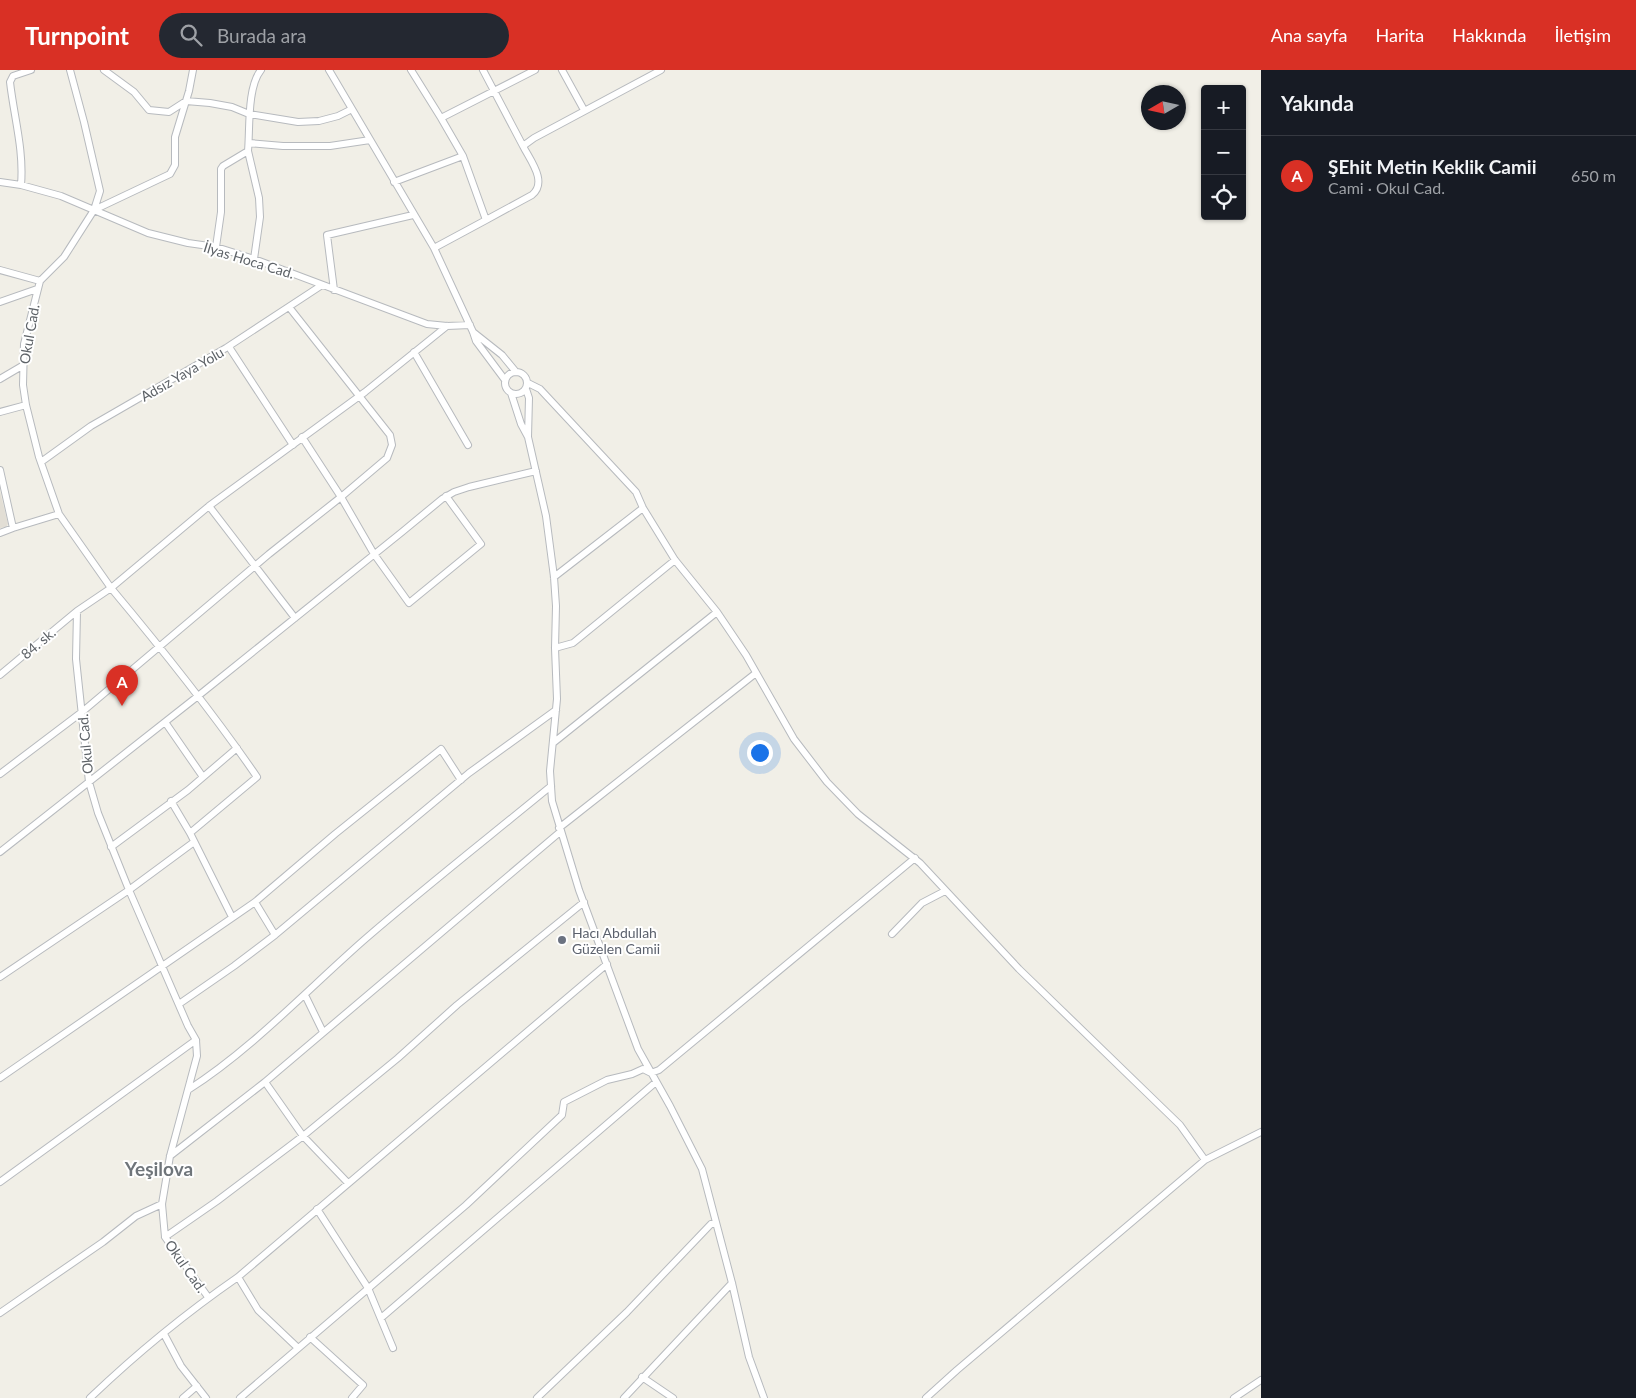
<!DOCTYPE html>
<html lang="tr">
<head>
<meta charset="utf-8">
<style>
	:root { --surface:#171b24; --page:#242831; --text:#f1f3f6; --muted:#9ea1a6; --line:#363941; --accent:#d93025 }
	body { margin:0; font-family:Lato,sans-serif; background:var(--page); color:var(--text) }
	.controls { position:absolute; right:15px; top:15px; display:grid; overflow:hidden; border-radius:5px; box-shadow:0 1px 4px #0004 }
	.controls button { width:45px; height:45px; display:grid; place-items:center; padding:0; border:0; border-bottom:1px solid var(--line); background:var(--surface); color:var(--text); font:25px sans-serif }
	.compass { position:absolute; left:1141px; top:15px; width:45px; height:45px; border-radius:50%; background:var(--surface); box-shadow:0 1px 4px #0004; rotate:261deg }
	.you { position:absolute; left:759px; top:682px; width:18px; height:18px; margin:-12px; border:4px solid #fff; border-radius:50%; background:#1a73e8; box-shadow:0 0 0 8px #1a73e833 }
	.badge { display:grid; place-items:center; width:32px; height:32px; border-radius:50%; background:var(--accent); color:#fff; font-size:16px; font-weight:700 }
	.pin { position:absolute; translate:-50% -41px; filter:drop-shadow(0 1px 2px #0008) }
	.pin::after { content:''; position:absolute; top:26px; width:18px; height:15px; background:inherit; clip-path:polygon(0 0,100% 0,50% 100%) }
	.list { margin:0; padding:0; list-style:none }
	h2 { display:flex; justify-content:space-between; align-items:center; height:65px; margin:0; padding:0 20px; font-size:21px }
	h2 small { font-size:16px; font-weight:400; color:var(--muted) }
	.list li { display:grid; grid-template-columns:32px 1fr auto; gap:15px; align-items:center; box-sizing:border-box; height:80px; padding:0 20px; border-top:1px solid var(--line) }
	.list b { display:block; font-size:19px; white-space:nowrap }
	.list p { margin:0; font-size:16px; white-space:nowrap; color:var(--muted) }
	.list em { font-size:16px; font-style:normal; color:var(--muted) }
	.icon { flex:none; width:28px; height:28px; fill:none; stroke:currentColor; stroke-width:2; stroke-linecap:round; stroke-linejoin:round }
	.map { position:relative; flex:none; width:1261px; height:1328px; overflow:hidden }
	header { display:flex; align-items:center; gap:30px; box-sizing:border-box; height:70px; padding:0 25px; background:var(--accent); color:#fff }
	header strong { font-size:24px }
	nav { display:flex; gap:28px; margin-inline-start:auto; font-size:18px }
	.search { width:350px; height:45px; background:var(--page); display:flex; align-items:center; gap:12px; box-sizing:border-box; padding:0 18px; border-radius:28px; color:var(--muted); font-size:19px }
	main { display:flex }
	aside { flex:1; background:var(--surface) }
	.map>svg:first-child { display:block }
	.education { fill:#e2ded5 }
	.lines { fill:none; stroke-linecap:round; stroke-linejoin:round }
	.street-casing { stroke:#b7babe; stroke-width:8 }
	.street { stroke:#fff; stroke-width:6 }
	.worship-dot { fill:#6b7280; stroke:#fff; stroke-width:2 }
	.labels { text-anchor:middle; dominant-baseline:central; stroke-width:4; stroke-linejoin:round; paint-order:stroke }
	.street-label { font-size:14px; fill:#5e6368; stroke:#fff }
	.worship-label { font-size:14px; fill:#5b616d; stroke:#fff; text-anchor:start }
	.district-label { font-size:19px; font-weight:bold; fill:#6f757a; stroke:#fff }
</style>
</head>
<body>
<header>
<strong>Turnpoint</strong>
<div class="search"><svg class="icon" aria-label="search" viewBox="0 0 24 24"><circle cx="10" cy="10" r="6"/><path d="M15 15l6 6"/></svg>Burada ara</div>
<nav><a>Ana sayfa</a><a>Harita</a><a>Hakkında</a><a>İletişim</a></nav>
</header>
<main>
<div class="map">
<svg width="1261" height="1328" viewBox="0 0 1261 1328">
	<rect width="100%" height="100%" fill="#f1efe7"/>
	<!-- education -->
	<path class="education" d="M0 421 8 454 6 457 0 458Z"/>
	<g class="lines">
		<defs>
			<path id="street" d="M70 0 84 52 100 121 94 140 64 187 40 211 24 274 23 315 26 335 39 387 59 444 111 518 77 541 76 589 89 712 98 743 129 820 188 956 196 970 197 986 170 1086 162 1134 165 1167 208 1227
				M104 0 134 22 149 40 169 42 186 31 210 33 232 37 249 44 298 52 319 51 338 46 352 39
				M329 0 434 178 473 262 476 271 505 310
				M411 0 441 48 463 86 486 150 434 178
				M483 0 523 76
				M562 0 584 40
				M441 48 535 0
				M249 73 283 76H330L370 70
				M248 81 259 128 260 147 254 189
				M0 112 21 115 61 126 148 163 188 173 216 177 254 189 427 254 447 256 470 255
				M394 112 463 86
				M21 115C24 80 14 47 10 12L13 6 31 0
				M94 140 170 104 175 95V67L189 21 193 0
				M486 150 532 125C548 112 530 90 523 76L534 68 661 0
				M216 177 221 142V99L223 96 248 81C250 59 247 17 261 0
				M0 200 40 211
				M334 220 327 165 413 145
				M0 232 37 219
				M289 237 390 365 392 375 387 388 341 427 374 484 409 533 481 474 446 426
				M473 262 502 285 516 302
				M229 277 293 375
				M414 282 468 375
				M505 313a11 11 0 1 1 22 0a11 11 0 1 1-22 0Z
				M0 309 22 296
				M528 313 540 319 636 422 643 438 675 490 717 542 746 585 794 669 827 712 858 744 920 793 1019 899 1180 1055 1205 1090
				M526 319 529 328 528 367 546 446 554 507 556 536 555 578 557 629 550 701 552 731 579 820 638 979 670 1036 702 1099 732 1213 749 1287 764 1328
				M511 323 521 354 528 367
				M0 342 26 335
				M41 392 91 356 226 278 322 215
				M0 400 13 458 59 444
				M209 436 295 548
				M0 463 13 458
				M554 507 643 438
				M555 578 573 573 675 490
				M0 605 77 541
				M165 652 203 707
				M553 673 717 542
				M0 704 82 642 269 484 341 427 302 367
				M171 731 190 763 232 847
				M559 758 756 603
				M190 763 257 707C212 641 162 579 111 518L209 436 365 322 447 256
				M111 777 188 720 237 678
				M0 782 198 626 402 462 442 429 454 422 469 417 536 401
				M255 832 275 865 469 703 556 640
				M892 864 922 833 945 821
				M0 907 129 820 194 772
				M305 925 323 962
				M179 934 234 896 275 865
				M0 1008 255 832 335 764 441 679 461 710
				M265 1012 303 1066 348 1113
				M188 1020C252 979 307 920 364 870 425 817 489 767 551 716
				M170 1086 265 1012 560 762
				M0 1112 196 970
				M317 1139 368 1218 393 1278
				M165 1167 217 1131 303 1066 398 988 457 935 584 832
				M238 1207 258 1240 298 1278
				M0 1243 103 1172 136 1146 162 1134
				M381 1248 656 1012
				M164 1264 181 1296 206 1328
				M310 1267 363 1315 352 1328
				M642 1307 673 1328
				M90 1328C136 1284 186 1243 238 1207L607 894
				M183 1328 197 1316
				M240 1328 466 1135 562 1045 564 1032 607 1010 632 1004 643 999 651 1003 659 1000 915 788
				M537 1328 627 1242 711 1154 716 1153
				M624 1328 732 1213
				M926 1328 957 1300 1205 1090 1261 1062
				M1234 1328 1261 1310"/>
		</defs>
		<!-- street casing -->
		<use href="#street" class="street-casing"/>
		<!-- street -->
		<use href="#street" class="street"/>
	</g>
	<!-- markers -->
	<circle class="worship-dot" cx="562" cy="870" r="5"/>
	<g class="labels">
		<!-- street labels -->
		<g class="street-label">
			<text transform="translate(249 190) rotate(17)">İlyas Hoca Cad.</text>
			<text transform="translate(29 264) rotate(-80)">Okul Cad.</text>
			<text transform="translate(182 304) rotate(-30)">Adsız Yaya Yolu</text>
			<text transform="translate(38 573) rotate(-40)">84. sk.</text>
			<text transform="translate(85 674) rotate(-95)">Okul Cad.</text>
			<text transform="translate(186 1196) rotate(55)">Okul Cad.</text>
		</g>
		<!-- worship labels -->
		<g class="worship-label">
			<text x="572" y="862">Hacı Abdullah<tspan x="572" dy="16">Güzelen Camii</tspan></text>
		</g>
		<!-- district labels -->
		<g class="district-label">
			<text x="159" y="1098">Yeşilova</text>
		</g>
	</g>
</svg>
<div class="controls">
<button>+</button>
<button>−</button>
<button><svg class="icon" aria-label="locate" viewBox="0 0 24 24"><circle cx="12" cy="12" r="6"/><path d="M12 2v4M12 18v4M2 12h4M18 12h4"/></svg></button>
</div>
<svg class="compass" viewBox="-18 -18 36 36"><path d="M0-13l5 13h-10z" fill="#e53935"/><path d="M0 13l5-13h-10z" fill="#9ea1a6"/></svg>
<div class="you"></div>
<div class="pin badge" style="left:122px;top:636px">A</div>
</div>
<aside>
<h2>Yakında<small></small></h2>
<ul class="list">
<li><span class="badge">A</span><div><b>ŞEhit Metin Keklik Camii</b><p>Cami · Okul Cad.</p></div><em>650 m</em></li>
</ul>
</aside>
</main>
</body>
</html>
